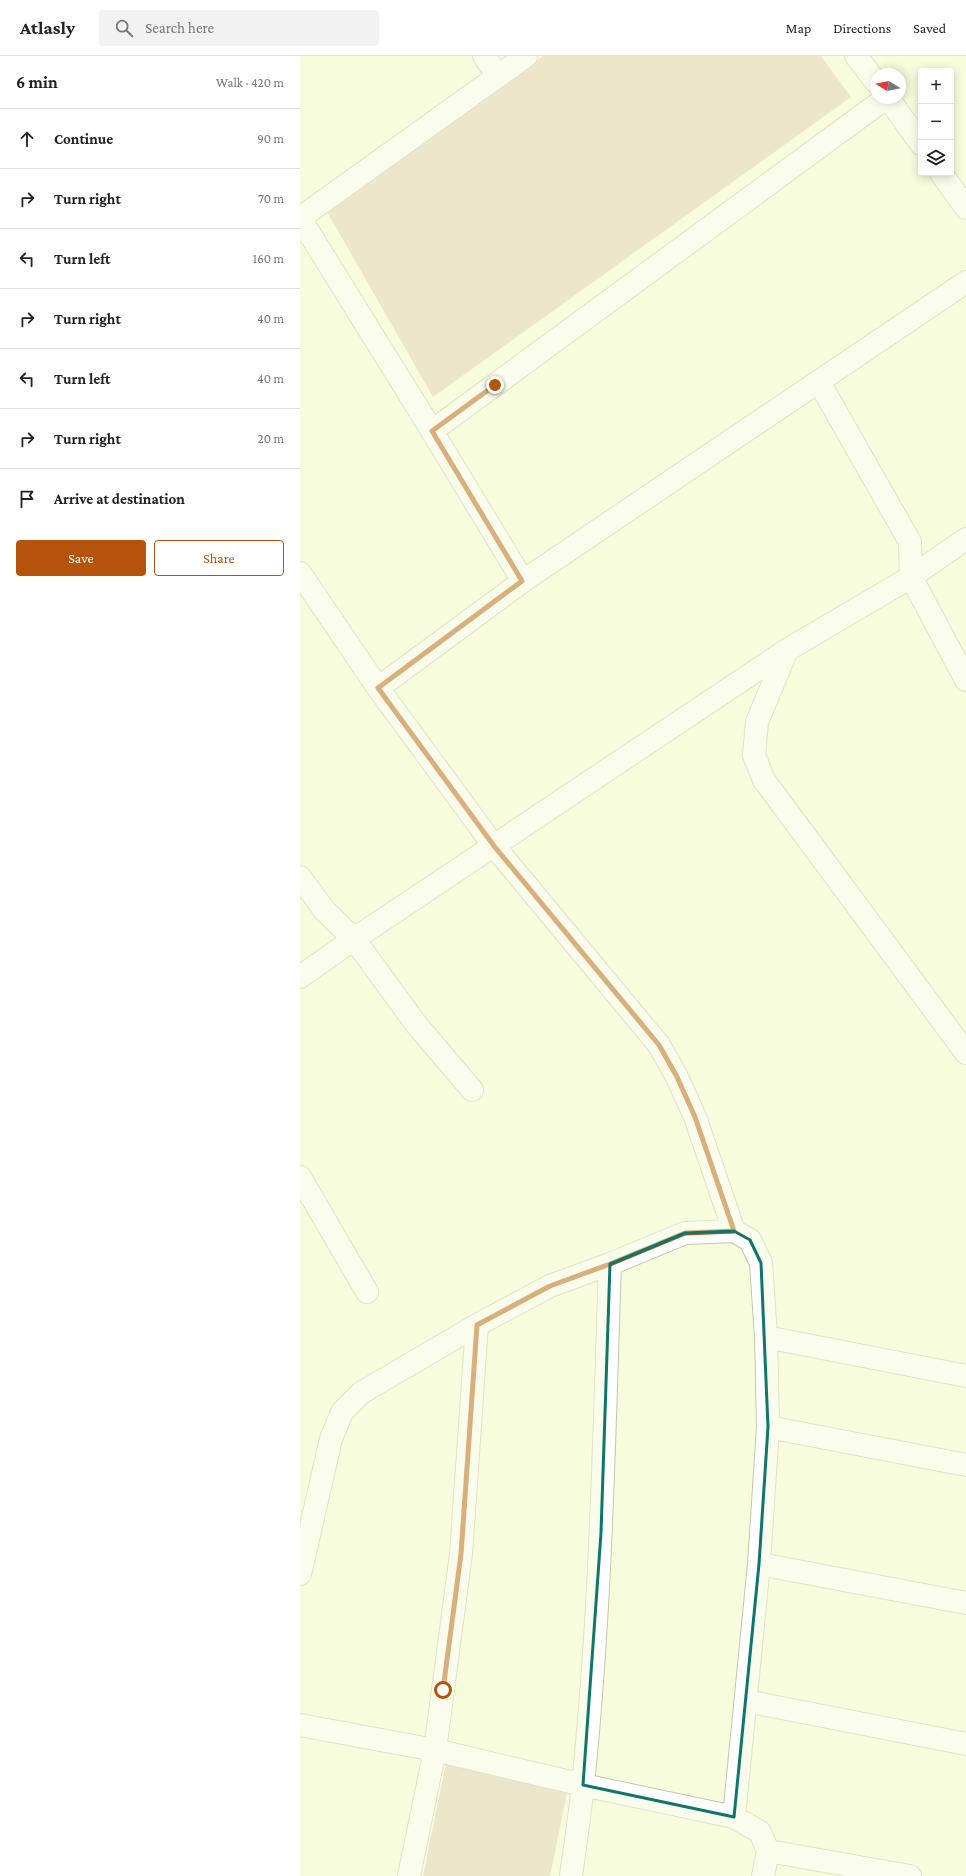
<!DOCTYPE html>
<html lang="en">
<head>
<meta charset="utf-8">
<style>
	:root { --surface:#fff; --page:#f2f2f2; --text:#222; --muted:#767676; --line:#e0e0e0; --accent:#b45309 }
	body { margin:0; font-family:"Crimson Pro",serif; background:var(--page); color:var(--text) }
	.controls { position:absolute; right:12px; top:12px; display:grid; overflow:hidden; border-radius:4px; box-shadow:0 2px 10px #0003 }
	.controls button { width:36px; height:36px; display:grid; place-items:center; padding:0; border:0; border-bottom:1px solid var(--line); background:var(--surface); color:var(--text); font:20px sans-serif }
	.compass { position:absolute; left:570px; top:12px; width:36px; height:36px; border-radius:50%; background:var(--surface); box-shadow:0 2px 10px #0003; rotate:280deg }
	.stop { position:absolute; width:12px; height:12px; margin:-9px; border:3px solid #b45309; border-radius:50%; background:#fff }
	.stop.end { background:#b45309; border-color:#fff; box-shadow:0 1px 4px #0008 }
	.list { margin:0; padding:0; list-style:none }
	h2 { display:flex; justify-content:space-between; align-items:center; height:52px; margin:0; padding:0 16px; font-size:17px }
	h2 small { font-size:13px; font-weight:400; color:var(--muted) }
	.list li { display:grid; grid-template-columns:26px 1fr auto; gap:12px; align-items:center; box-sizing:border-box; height:60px; padding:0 16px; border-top:1px solid var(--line) }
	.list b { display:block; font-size:15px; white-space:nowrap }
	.list em { font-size:13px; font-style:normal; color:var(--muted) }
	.actions { display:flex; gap:8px; padding:12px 16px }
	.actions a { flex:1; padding:9px 0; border:1px solid var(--accent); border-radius:4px; text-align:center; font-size:14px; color:var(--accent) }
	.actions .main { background:var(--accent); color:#fff }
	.icon { flex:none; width:22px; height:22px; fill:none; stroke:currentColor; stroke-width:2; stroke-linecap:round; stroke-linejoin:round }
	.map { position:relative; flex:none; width:666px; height:1820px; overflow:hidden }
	header { display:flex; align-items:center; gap:24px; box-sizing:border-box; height:56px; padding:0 20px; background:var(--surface); border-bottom:1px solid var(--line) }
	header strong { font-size:19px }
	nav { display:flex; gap:22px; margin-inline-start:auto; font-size:14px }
	.search { width:280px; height:36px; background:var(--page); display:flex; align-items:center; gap:10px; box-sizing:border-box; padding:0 14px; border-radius:4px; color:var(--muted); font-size:15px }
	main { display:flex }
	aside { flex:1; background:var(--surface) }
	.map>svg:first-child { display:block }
	.green { fill:#decdb7 }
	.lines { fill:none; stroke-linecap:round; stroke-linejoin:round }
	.minor-casing { stroke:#c3c8aa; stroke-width:24 }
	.minor { stroke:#fff; stroke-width:22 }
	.route { stroke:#b45309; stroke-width:5 }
	.marked { fill:none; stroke:#0f766e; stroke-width:3; stroke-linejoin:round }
</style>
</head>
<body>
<header>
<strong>Atlasly</strong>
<div class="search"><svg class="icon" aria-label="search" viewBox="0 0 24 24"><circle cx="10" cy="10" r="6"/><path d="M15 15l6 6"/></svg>Search here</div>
<nav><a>Map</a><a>Directions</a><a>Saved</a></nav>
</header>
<main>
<aside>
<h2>6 min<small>Walk · 420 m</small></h2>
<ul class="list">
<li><svg class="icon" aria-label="ahead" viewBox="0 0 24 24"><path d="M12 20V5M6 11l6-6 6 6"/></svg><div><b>Continue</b></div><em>90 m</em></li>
<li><svg class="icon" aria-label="right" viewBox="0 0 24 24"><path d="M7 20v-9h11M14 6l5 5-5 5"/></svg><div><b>Turn right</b></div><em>70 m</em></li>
<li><svg class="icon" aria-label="left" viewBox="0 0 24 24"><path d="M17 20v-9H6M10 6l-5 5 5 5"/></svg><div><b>Turn left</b></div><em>160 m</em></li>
<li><svg class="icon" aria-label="right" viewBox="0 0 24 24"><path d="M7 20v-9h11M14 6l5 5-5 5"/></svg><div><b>Turn right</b></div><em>40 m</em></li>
<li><svg class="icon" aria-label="left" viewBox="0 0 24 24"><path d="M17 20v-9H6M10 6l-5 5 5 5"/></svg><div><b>Turn left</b></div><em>40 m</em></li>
<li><svg class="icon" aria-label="right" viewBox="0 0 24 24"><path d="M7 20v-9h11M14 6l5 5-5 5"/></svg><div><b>Turn right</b></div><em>20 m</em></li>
<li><svg class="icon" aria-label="arrive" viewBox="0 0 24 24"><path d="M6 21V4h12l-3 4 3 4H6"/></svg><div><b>Arrive at destination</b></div></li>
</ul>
<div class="actions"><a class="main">Save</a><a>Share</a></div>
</aside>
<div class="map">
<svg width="666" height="1820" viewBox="0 0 666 1820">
	<rect width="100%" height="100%" fill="#f7fcdd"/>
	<!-- green -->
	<path class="green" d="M243 0H521L551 41 133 341 26 154Z
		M147 1702 269 1727 250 1820H123Z"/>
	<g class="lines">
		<defs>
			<path id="minor" d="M184 0 198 20
				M556 0 576 26
				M588 42 621 88
				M641 117 666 152
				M0 162 132 375 586 42
				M0 162 226 0
				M519 326 610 486 611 521 666 624
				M132 375 223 525
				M0 517 78 632
				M487 594 457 666 454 699 464 724 666 997
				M0 821 25 855 54 883 116 968 172 1034
				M0 921 54 883 487 594 611 521 666 483
				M0 1121 67 1236
				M434 1175 395 1061 377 1021 359 989 194 790 78 632 223 525 666 226
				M466 1281 666 1320
				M468 1371 666 1409
				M459 1508 666 1547
				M0 1518 31 1383 42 1356 61 1337 177 1269 250 1230 310 1208 385 1177 434 1175 450 1184 461 1207 466 1281 468 1371 459 1508 434 1761
				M446 1645 666 1688
				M0 1669 135 1694 283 1729 434 1761 460 1776 468 1795
				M109 1820 135 1694 161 1498 177 1269
				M271 1820C275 1790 280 1759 283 1728 301 1556 304 1382 310 1208
				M463 1820 468 1795 610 1820"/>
		</defs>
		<!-- minor casing -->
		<use href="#minor" class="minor-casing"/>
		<!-- minor -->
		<use href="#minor" class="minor"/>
	</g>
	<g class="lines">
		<!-- route -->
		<path class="route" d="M143 1634 161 1498 177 1269 250 1230 310 1208 385 1177 434 1175 395 1061 377 1021 359 989 194 790 78 632 222 525 132 375 195 329"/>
	</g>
	<!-- marked area -->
	<path d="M0 0H666V1820H0ZM434 1175 450 1184 461 1207 468 1371 459 1508 434 1761 283 1729 301 1477 310 1208 385 1177Z" fill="#f7fcdd" fill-opacity=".55" fill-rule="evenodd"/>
	<path class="marked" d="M434 1175 450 1184 461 1207 468 1371 459 1508 434 1761 283 1729 301 1477 310 1208 385 1177Z"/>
</svg>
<div class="controls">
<button>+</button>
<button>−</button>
<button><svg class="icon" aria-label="layers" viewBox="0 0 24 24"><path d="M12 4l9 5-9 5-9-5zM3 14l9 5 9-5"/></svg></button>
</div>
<svg class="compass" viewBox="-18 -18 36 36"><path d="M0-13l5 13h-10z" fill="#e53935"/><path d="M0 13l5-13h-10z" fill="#767676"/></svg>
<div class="stop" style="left:143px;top:1634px"></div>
<div class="stop end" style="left:195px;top:329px"></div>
</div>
</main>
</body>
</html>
